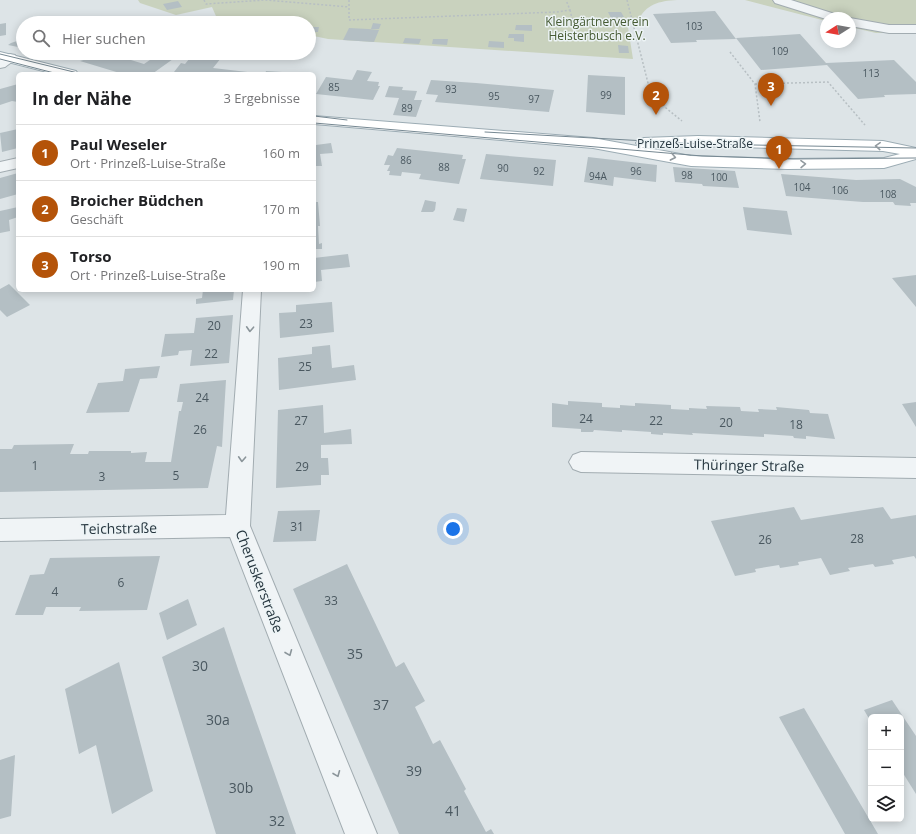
<!DOCTYPE html>
<html lang="de">
<head>
<meta charset="utf-8">
<style>
	:root { --surface:#fff; --page:#f6f6f6; --text:#202124; --muted:#757577; --line:#e0e0e0; --accent:#b45309 }
	body { margin:0; font-family:"Open Sans",sans-serif; background:var(--page); color:var(--text) }
	.controls { position:absolute; right:12px; bottom:12px; display:grid; overflow:hidden; border-radius:6px; box-shadow:0 2px 10px #0003 }
	.controls button { width:36px; height:36px; display:grid; place-items:center; padding:0; border:0; border-bottom:1px solid var(--line); background:var(--surface); color:var(--text); font:20px sans-serif }
	.compass { position:absolute; left:820px; top:12px; width:36px; height:36px; border-radius:50%; background:var(--surface); box-shadow:0 2px 10px #0003; rotate:259deg }
	.you { position:absolute; left:453px; top:529px; width:14px; height:14px; margin:-10px; border:3px solid #fff; border-radius:50%; background:#1a73e8; box-shadow:0 0 0 6px #1a73e833 }
	.badge { display:grid; place-items:center; width:26px; height:26px; border-radius:50%; background:var(--accent); color:#fff; font-size:13px; font-weight:700 }
	.pin { position:absolute; translate:-50% -33px; filter:drop-shadow(0 1px 2px #0008) }
	.pin::after { content:''; position:absolute; top:21px; width:14px; height:12px; background:inherit; clip-path:polygon(0 0,100% 0,50% 100%) }
	.list { margin:0; padding:0; list-style:none }
	h2 { display:flex; justify-content:space-between; align-items:center; height:52px; margin:0; padding:0 16px; font-size:17px }
	h2 small { font-size:13px; font-weight:400; color:var(--muted) }
	.list li { display:grid; grid-template-columns:26px 1fr auto; gap:12px; align-items:center; box-sizing:border-box; height:56px; padding:0 16px; border-top:1px solid var(--line) }
	.list b { display:block; font-size:15px; white-space:nowrap }
	.list p { margin:0; font-size:13px; white-space:nowrap; color:var(--muted) }
	.list em { font-size:13px; font-style:normal; color:var(--muted) }
	.icon { flex:none; width:22px; height:22px; fill:none; stroke:currentColor; stroke-width:2; stroke-linecap:round; stroke-linejoin:round }
	.map { position:relative; flex:none; width:916px; height:834px; overflow:hidden }
	.search { position:absolute; background:var(--surface); box-shadow:0 2px 10px #0003; left:16px; top:16px; width:300px; height:44px; display:flex; align-items:center; gap:10px; box-sizing:border-box; padding:0 14px; border-radius:22px; color:var(--muted); font-size:15px }
	.panel { position:absolute; background:var(--surface); box-shadow:0 2px 10px #0003; left:16px; top:72px; width:300px; height:220px; border-radius:6px }
	.map>svg:first-child { display:block }
	.green { fill:#c9d2be }
	.building { fill:#b4bfc4 }
	.lines { fill:none; stroke-linecap:round; stroke-linejoin:round }
	.minor-casing { stroke:#a2acb1; stroke-width:2 }
	.major-casing { stroke:#9cacb4; stroke-width:2 }
	.path { stroke:#b7bfc3; stroke-width:1.5; stroke-dasharray:2 2; stroke-linecap:butt }
	.minor { fill:#f0f4f6; fill-rule:evenodd }
	.major { fill:#fff; fill-rule:evenodd }
	.tram { stroke:#768892; stroke-width:1 }
	.oneway { stroke:#929a9f }
	.oneway2 { stroke:#8b959a }
	.labels { text-anchor:middle; dominant-baseline:central; stroke-width:3; stroke-linejoin:round; paint-order:stroke }
	.far-number-label { font-size:10px; fill:#4a5860 }
	.far-park-label { font-size:12px; fill:#465b33; stroke:#ecf3f5 }
	.far-street-label { font-size:12px; fill:#26363f; stroke:#ecf3f5 }
	.number-label { font-size:12px; fill:#4a5860 }
	.street-label { font-size:14px; fill:#26363f; stroke:#ecf3f5 }
	.near-number-label { font-size:14px; fill:#4a5860 }
</style>
</head>
<body>
<div class="map">
<svg width="916" height="834" viewBox="0 0 916 834">
	<rect width="100%" height="100%" fill="#dde4e7"/>
	<!-- green -->
	<path class="green" d="M138 0H677C659 1 646 4 638 21H627L633 59 328 39 309 35V23H219L212 7 176 15 140 3Z
		M745 0H916V32L876 33 850 27V18H826V21Z"/>
	<!-- building -->
	<path class="building" d="M178 1 182 7 167 10 163 4Z
		M715 11 736 39 696 40 697 42 671 43 653 14Z
		M608 12H621L624 17 611 18Z
		M6 23V35L0 36V24Z
		M373 23 381 24 379 29H371Z
		M516 25H532V31L515 30Z
		M309 27H319L318 32H309Z
		M349 28 368 29 379 30 374 42 343 40Z
		M509 34H524V42L514 41V38H508Z
		M800 34 826 63 894 60 916 82V94L884 95 885 97 858 99 827 65 761 70 736 38Z
		M405 38 421 39 419 44 403 43Z
		M23 39V48L8 45 11 43Z
		M433 39H448L447 45 432 44Z
		M489 41 504 42V48L488 47Z
		M618 45 628 46 629 53H619Z
		M50 53H84L72 60Z
		M108 53 144 64 160 53 180 54 152 74H123L80 61Z
		M194 53H225L213 68 264 74H176L178 72H174L181 63 185 64Z
		M357 70 372 72 367 81 379 82 378 86H380L373 100 316 94 326 77 352 80Z
		M266 71 282 72 281 74H265Z
		M588 75 625 77V115L586 112Z
		M431 80 476 83 554 90 549 112 435 102 438 95 426 94Z
		M18 84V102L12 101 0 105V89Z
		M389 86 403 87 402 90 417 91 414 100H422L416 117 393 115 399 98 385 97Z
		M18 129V148L2 152 0 133Z
		M314 141H316V145L331 143 333 153 320 154 322 166H314Z
		M397 148 463 155 462 159H466L459 184 419 179 421 174 402 172 401 176 389 175 390 171H387L390 165H384L388 155 393 156Z
		M486 154 556 160 553 186 480 179Z
		M588 157 657 165 656 182 614 177 613 186 584 182Z
		M673 167 735 171 739 188 703 186 702 184 675 182Z
		M18 173V194L0 199V178Z
		M781 174 856 180 900 179 916 187V203H910L911 206 895 205 893 202H863L786 196Z
		M314 194 316 202H318L320 226H318L319 244 322 243V249H314Z
		M425 200 436 202 435 210 433 212H421Z
		M18 207V217L9 220 10 231 0 233V211Z
		M743 207 787 211 792 235 747 230Z
		M457 208 467 209 464 222 453 220Z
		M348 254 350 267 321 270 322 281 314 282V258Z
		M916 275V307L892 278Z
		M9 284 30 305 7 317 0 310V289Z
		M203 290H234L233 300 196 304V299L202 298Z
		M332 302 334 332 280 338 279 313 296 312V305Z
		M233 315 229 363 190 366 192 350 179 351 178 355 161 357 165 334 194 333 196 318Z
		M330 345 332 368 354 365 356 380 279 390 278 358 312 354V347Z
		M160 366 157 378 140 379 129 412 86 413 98 383 123 381 125 369Z
		M226 380 222 447 217 446 208 488 0 492V449H12L14 445 74 444 70 454H88L89 451H131V453L147 452 145 462H171L179 411H181L183 402H177L180 384Z
		M568 401 602 403V407L620 408V405L635 406V403L671 405V409L689 410V408L707 409 706 406 740 407 741 411 759 412 758 409 777 410 776 407 809 410 810 413 828 414 835 439 806 436V439L794 438 793 436 764 434V437L692 433 693 435 663 433V435L651 434V432L622 430V432L594 430 593 432H581V429L552 427V403L568 405Z
		M916 402V427L902 404Z
		M323 405 324 433 351 429 352 444 321 445V458H328L329 475H321V485L276 488 278 410Z
		M794 507 801 520 883 507 891 519 916 515V559L914 556 892 560 894 564 875 567 873 564 848 568 850 571 830 575 821 558 798 562 799 565 780 568 779 565 755 569 756 572 735 576 711 521Z
		M320 510 316 541 273 542 278 511Z
		M160 556 147 610 79 611 81 607H46L43 615H15L30 575 44 574 50 558Z
		M347 564 396 667 404 662 425 701 415 707 433 744 440 740 466 789 464 791 486 832 491 829 494 834H399L293 589Z
		M188 599 197 625 167 640 159 613Z
		M224 627 239 672 296 834H216L162 657Z
		M119 662 153 791 112 814 96 745 79 754 65 689Z
		M892 700 916 736V794L901 770V717H871V722L864 710Z
		M804 708 878 834H845L779 717Z
		M15 755 11 816 0 819V760Z"/>
	<g class="lines">
		<defs>
			<path id="minor" d="M773 0H791L838 15 840 18H826V19L775 3Z
				M850 18 889 25H916V33H889L850 26Z
				M10 54 15 55 17 58 5 67 0 68V58Z
				M18 158V168L0 172V162Z
				M243 290H261L250 526 377 834H345L230 537 0 541V519L226 515Z
				M581 452 916 458V478L581 472 573 469 569 462 573 455Z"/>
			<path id="major" d="M0 52 76 71 78 74H55L0 60Z
				M314 116 593 138 691 156 788 159 884 158 900 154 883 151 698 146 644 148 639 146 636 143 639 140 644 138 698 136 883 141 916 148V159L884 168 788 169 691 166 593 148 314 124Z"/>
		</defs>
		<!-- minor casing -->
		<use href="#minor" class="minor-casing"/>
		<!-- major casing -->
		<use href="#major" class="major-casing"/>
		<!-- path -->
		<path class="path" d="M204 0 206 4 265 0 349 7
			M349 0V20L557 12 570 10 566 0
			M627 0 649 87 666 108 682 121
			M570 10 576 35
			M730 52 755 84 760 122
			M755 84 828 82 865 125"/>
		<!-- minor -->
		<use href="#minor" class="minor"/>
		<!-- major -->
		<use href="#major" class="major"/>
		<!-- tram -->
		<path class="tram" d="M0 54 82 74
			M0 59 58 74
			M314 116 347 120
			M314 123 702 156 793 159 916 158
			M485 132 700 144 916 148"/>
	</g>
	<!-- one-way arrows -->
	<defs><path id="oneway-chevron" d="M-2-3.5L2.5 0L-2 3.5" fill="none" stroke-width="1.6" stroke-linecap="round" stroke-linejoin="round"/></defs>
	<g class="oneway">
		<use href="#oneway-chevron" transform="translate(878 146) rotate(-177)"/>
		<use href="#oneway-chevron" transform="translate(673 157) rotate(11)"/>
		<use href="#oneway-chevron" transform="translate(803 164) rotate(-1)"/>
	</g>
	<g class="oneway2">
		<use href="#oneway-chevron" transform="translate(250 329) rotate(93)"/>
		<use href="#oneway-chevron" transform="translate(242 459) rotate(93)"/>
		<use href="#oneway-chevron" transform="translate(289 653) rotate(68)"/>
		<use href="#oneway-chevron" transform="translate(337 774) rotate(68)"/>
	</g>
	<g class="labels">
		<!-- far-number labels -->
		<g class="far-number-label">
			<text x="694" y="26">103</text>
			<text x="780" y="51">109</text>
			<text x="871" y="73">113</text>
			<text x="334" y="87">85</text>
			<text x="451" y="89">93</text>
			<text x="606" y="95">99</text>
			<text x="494" y="96">95</text>
			<text x="534" y="99">97</text>
			<text x="407" y="108">89</text>
			<text x="406" y="160">86</text>
			<text x="444" y="167">88</text>
			<text x="503" y="168">90</text>
			<text x="539" y="171">92</text>
			<text x="636" y="171">96</text>
			<text x="687" y="175">98</text>
			<text x="598" y="176">94A</text>
			<text x="719" y="177">100</text>
			<text x="802" y="187">104</text>
			<text x="840" y="190">106</text>
			<text x="888" y="194">108</text>
		</g>
		<!-- far-park labels -->
		<g class="far-park-label">
			<text x="597" y="21">Kleingärtnerverein<tspan x="597" dy="14">Heisterbusch e.V.</tspan></text>
		</g>
		<!-- far-street labels -->
		<g class="far-street-label">
			<text x="695" y="143">Prinzeß-Luise-Straße</text>
		</g>
		<!-- number labels -->
		<g class="number-label">
			<text x="306" y="323">23</text>
			<text x="214" y="325">20</text>
			<text x="211" y="353">22</text>
			<text x="305" y="366">25</text>
			<text x="202" y="397">24</text>
			<text x="586" y="418">24</text>
			<text x="301" y="420">27</text>
			<text x="656" y="420">22</text>
			<text x="726" y="422">20</text>
			<text x="796" y="424">18</text>
			<text x="200" y="429">26</text>
			<text x="35" y="465">1</text>
			<text x="302" y="466">29</text>
			<text x="176" y="475">5</text>
			<text x="102" y="476">3</text>
			<text x="297" y="526">31</text>
			<text x="857" y="538">28</text>
			<text x="765" y="539">26</text>
			<text x="121" y="582">6</text>
			<text x="55" y="591">4</text>
			<text x="331" y="600">33</text>
		</g>
		<!-- street labels -->
		<g class="street-label">
			<text transform="translate(749 465) rotate(1)">Thüringer Straße</text>
			<text transform="translate(119 528) rotate(-1)">Teichstraße</text>
			<text transform="translate(260 581) rotate(69)">Cheruskerstraße</text>
		</g>
		<!-- near-number labels -->
		<g class="near-number-label">
			<text x="355" y="653">35</text>
			<text x="200" y="665">30</text>
			<text x="381" y="704">37</text>
			<text x="218" y="719">30a</text>
			<text x="414" y="770">39</text>
			<text x="241" y="787">30b</text>
			<text x="453" y="810">41</text>
			<text x="277" y="820">32</text>
		</g>
	</g>
</svg>
<div class="controls">
<button>+</button>
<button>−</button>
<button><svg class="icon" aria-label="layers" viewBox="0 0 24 24"><path d="M12 4l9 5-9 5-9-5zM3 14l9 5 9-5"/></svg></button>
</div>
<svg class="compass" viewBox="-18 -18 36 36"><path d="M0-13l5 13h-10z" fill="#e53935"/><path d="M0 13l5-13h-10z" fill="#757577"/></svg>
<div class="you"></div>
<div class="pin badge" style="left:779px;top:169px">1</div>
<div class="pin badge" style="left:656px;top:115px">2</div>
<div class="pin badge" style="left:771px;top:106px">3</div>
<div class="search"><svg class="icon" aria-label="search" viewBox="0 0 24 24"><circle cx="10" cy="10" r="6"/><path d="M15 15l6 6"/></svg>Hier suchen</div>
<section class="panel">
<h2>In der Nähe<small>3 Ergebnisse</small></h2>
<ul class="list">
<li><span class="badge">1</span><div><b>Paul Weseler</b><p>Ort · Prinzeß-Luise-Straße</p></div><em>160 m</em></li>
<li><span class="badge">2</span><div><b>Broicher Büdchen</b><p>Geschäft</p></div><em>170 m</em></li>
<li><span class="badge">3</span><div><b>Torso</b><p>Ort · Prinzeß-Luise-Straße</p></div><em>190 m</em></li>
</ul>
</section>
</div>
</body>
</html>
